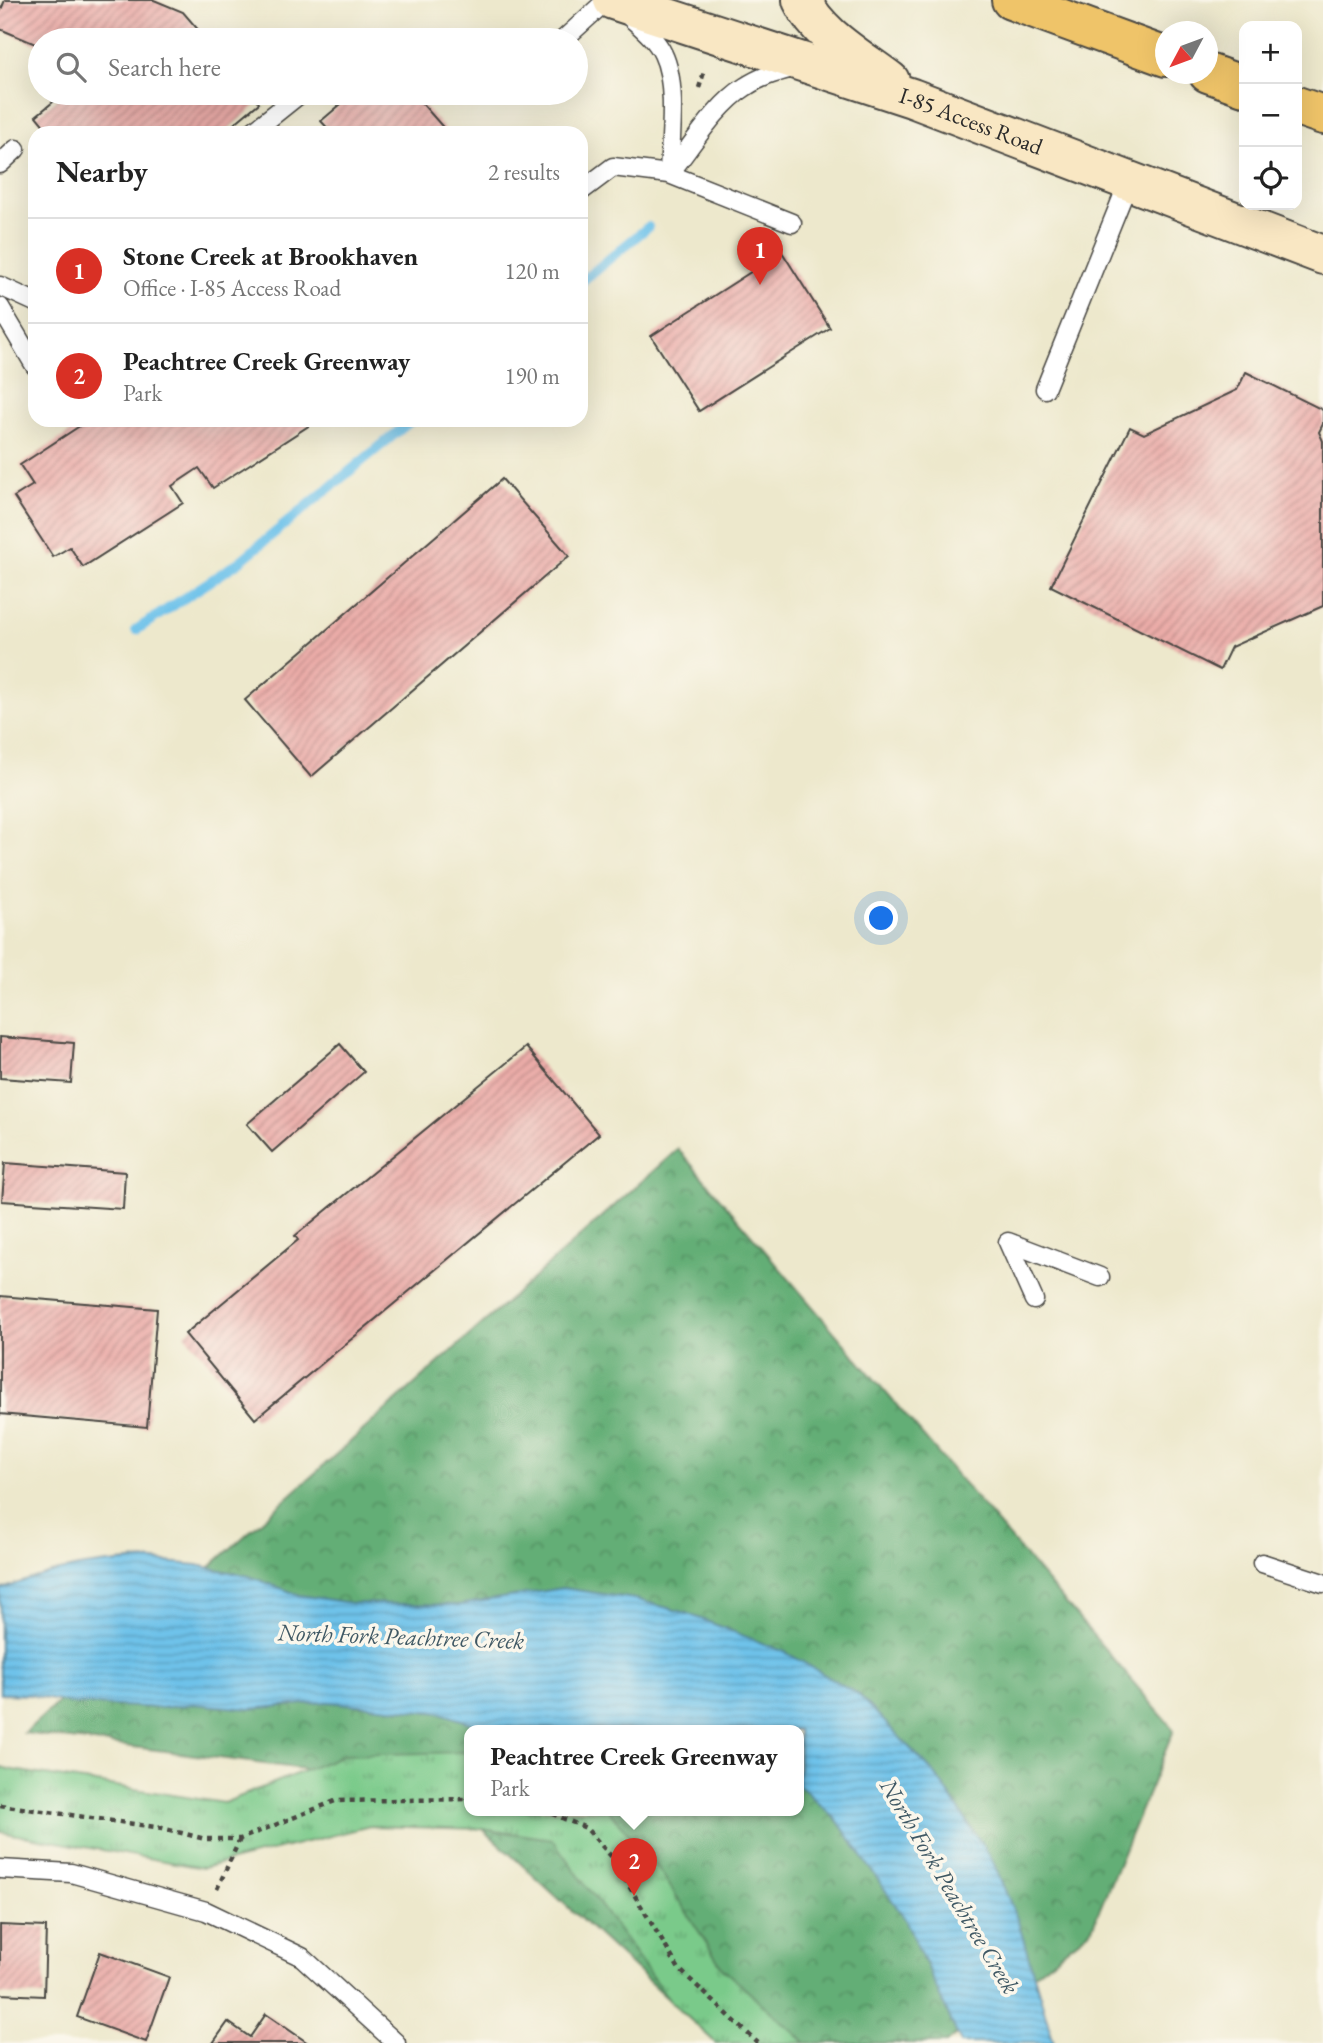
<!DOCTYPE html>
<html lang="en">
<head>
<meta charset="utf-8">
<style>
	:root { --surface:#fff; --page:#f6f6f6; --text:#222; --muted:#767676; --line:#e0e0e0; --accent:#d93025 }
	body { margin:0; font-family:"EB Garamond",serif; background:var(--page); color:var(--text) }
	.controls { position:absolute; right:21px; top:21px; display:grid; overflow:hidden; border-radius:14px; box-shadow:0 7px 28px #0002 }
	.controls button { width:63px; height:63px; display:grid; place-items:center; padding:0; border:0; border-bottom:2px solid var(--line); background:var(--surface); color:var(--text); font:35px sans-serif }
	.compass { position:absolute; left:1155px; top:21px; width:63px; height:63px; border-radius:50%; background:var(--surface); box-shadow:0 7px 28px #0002; rotate:229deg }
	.you { position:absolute; left:882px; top:919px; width:24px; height:24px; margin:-18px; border:5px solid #fff; border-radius:50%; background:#1a73e8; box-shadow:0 0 0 10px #1a73e833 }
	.badge { display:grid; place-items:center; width:46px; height:46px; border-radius:50%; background:var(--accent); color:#fff; font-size:23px; font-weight:700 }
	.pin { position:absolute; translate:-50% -58px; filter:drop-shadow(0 2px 4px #0008) }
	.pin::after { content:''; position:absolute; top:37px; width:24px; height:21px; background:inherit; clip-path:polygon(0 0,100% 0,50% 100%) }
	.popup { position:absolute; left:464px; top:1725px; width:340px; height:91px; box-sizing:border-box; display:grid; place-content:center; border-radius:14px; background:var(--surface); filter:drop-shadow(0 2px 5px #0005); font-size:23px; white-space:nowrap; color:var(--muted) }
	.popup b { font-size:26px; color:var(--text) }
	.popup::after { content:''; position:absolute; left:50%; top:100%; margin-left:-14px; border:14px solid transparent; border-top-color:var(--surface) }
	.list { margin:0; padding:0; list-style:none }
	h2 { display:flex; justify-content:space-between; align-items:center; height:91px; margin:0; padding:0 28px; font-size:30px }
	h2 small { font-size:23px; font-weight:400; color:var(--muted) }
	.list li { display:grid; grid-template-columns:46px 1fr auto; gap:21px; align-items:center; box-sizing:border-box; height:105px; padding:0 28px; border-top:2px solid var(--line) }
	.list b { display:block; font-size:26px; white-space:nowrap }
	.list p { margin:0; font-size:23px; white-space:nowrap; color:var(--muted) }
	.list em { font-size:23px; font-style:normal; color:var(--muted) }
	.icon { flex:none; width:38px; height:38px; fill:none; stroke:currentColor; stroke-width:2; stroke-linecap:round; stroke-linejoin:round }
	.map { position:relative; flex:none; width:1323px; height:2043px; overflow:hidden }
	.search { position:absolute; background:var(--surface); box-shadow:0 7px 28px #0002; left:28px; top:28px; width:560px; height:77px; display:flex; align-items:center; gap:18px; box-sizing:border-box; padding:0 24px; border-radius:38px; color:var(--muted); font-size:26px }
	.panel { position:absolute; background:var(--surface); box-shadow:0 7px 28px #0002; left:28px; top:126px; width:560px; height:301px; border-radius:21px }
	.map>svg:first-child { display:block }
	.forest { fill:url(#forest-crowns); stroke:#476c50; stroke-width:2; fill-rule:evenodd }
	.park { fill:url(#park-tufts); stroke:#527a5a; stroke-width:2 }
	.water { fill:url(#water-rules); stroke:#4c768a; stroke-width:2 }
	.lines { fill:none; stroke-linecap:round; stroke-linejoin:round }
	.stream { stroke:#6ec2ea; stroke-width:10 }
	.building { fill:url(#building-hatch) }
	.lane-casing { stroke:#484743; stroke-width:21 }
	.secondary-casing { stroke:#484743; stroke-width:42 }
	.highway-casing { stroke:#484743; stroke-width:42 }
	.path { stroke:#484743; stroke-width:4.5; stroke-dasharray:5 5; stroke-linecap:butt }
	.lane { stroke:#fff; stroke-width:18 }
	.secondary { stroke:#f9e7c3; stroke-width:38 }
	.highway { stroke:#efc469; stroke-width:38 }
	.labels { text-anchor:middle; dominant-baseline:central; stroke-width:7; stroke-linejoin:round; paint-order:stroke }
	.street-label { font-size:23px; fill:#2b2b2b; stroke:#fbf7ec }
	.water-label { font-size:24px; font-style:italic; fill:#3f5864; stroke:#fbf7ec }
</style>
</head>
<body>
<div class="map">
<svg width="1323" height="2043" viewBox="0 0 1323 2043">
	<defs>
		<pattern id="forest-crowns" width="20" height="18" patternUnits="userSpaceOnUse" patternTransform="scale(1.75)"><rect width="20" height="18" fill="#63ae76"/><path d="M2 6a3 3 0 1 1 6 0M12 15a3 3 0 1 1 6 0" fill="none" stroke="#528e61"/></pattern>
		<pattern id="park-tufts" width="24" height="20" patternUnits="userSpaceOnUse" patternTransform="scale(1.75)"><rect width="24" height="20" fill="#7aca8a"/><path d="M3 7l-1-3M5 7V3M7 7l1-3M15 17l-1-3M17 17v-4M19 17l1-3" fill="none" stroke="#64a471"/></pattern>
		<pattern id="water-rules" width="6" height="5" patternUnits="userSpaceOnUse" patternTransform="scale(1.75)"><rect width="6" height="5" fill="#6ec2ea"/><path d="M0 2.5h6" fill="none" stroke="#5b9ebe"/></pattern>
		<pattern id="building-hatch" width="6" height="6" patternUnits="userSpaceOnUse" patternTransform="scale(1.75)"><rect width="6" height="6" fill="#ebaca8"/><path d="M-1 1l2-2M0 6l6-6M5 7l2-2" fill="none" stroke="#bf8c89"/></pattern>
	</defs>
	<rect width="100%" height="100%" fill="#fbf7ec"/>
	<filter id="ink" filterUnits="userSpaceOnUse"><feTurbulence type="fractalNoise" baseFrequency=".0143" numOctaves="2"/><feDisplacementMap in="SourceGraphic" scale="14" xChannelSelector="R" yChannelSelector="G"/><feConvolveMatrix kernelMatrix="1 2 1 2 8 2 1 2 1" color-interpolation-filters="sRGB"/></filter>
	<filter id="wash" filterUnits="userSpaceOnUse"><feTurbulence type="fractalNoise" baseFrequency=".00686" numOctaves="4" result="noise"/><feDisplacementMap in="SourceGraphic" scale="28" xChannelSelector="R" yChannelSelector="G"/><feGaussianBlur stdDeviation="1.57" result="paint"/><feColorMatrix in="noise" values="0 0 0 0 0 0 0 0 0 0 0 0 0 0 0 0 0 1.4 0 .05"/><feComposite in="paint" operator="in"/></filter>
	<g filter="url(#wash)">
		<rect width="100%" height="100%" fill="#ede8cc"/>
		<!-- forest -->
		<path class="forest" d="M678 1149 1174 1730 1091 1930 946 2043H716L436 1786 24 1733ZM470 1730H798V1810H470Z"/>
		<!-- park -->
		<path class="park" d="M469 1752 470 1810H608L659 1869 723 1969 806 2043H716L669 2000 552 1839 483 1829 370 1826 203 1868 0 1832V1768L224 1803 343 1755Z"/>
		<!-- water -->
		<path class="water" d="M144 1560 197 1565 249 1576 299 1595 351 1603 458 1605 563 1588 635 1599 686 1613 785 1652 858 1694 936 1775 992 1859 1018 1921 1054 2043H961L905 1919 837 1820 799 1785 798 1730H564L478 1726 441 1713 327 1702 250 1709 193 1704 162 1708 72 1704 30 1695 0 1694V1590C52 1569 88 1564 144 1560Z"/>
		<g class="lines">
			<!-- stream -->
			<path class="stream" d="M581 282 648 227
				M136 630 239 562 412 420"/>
		</g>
		<g id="blocks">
			<!-- building -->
			<path class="building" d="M5 0H154L183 12 207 40H40V46L0 29V12Z
				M64 93H251L259 103 223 133H50L36 116Z
				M354 93H413L448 133H332L321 121Z
				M782 252 830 328 699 411 651 336Z
				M1246 372 1323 410V424L1319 432 1323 441V606L1231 647 1220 670 1051 586 1130 427 1144 434 1237 390Z
				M89 420H306L310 425 213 488 199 468 172 486 183 503 83 567 70 547 53 557 14 497 33 485 20 465Z
				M502 479 569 556 311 777 245 700Z
				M0 1037 74 1043 71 1083 0 1078Z
				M340 1044 364 1072 272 1152 247 1124Z
				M526 1047 599 1134 255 1419 185 1334 298 1240 295 1236Z
				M5 1163 125 1172 123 1209 2 1201Z
				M0 1296 157 1309 147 1427 0 1414Z
				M0 1925 46 1927 44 1996 0 1994Z
				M100 1952 169 1977 146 2042 77 2017Z
				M266 2014 308 2043H213L228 2022 250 2037Z"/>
		</g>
	</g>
	<g filter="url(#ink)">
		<use href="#blocks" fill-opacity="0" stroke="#484743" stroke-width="2"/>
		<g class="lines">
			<defs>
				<path id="lane" d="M630 17C642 28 656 39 663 54 678 85 670 140 669 174
					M563 40 607 0
					M251 133 301 93
					M0 164 16 149
					M669 174C691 147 716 105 745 87 761 76 778 72 796 67
					M581 191 613 167 669 174 792 223
					M0 286 35 302
					M0 307 35 366
					M1045 389 1129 181
					M1034 1300 1008 1242 1100 1277
					M1262 1563 1323 1583
					M0 1869 71 1873 206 1911 302 1957 396 2043"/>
				<g id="secondary">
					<path id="s1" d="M613 0 912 98 1323 255"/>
					<path d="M802 0C818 35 860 58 890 81"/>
				</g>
				<path id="highway" d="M1011 0 1166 57
					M1208 73 1244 86
					M1297 106 1323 115"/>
			</defs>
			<!-- lane casing -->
			<use href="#lane" class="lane-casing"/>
			<!-- secondary casing -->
			<use href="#secondary" class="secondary-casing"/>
			<!-- highway casing -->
			<use href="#highway" class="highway-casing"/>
			<!-- path -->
			<path class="path" d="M699 88 705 69
				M0 1805 162 1828 205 1839H240L335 1801 470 1799
				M543 1810 586 1828 611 1856 679 1969 758 2043
				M217 1889 240 1839"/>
			<!-- lane -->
			<use href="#lane" class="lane"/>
			<!-- secondary -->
			<use href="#secondary" class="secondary"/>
			<!-- highway -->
			<use href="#highway" class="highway"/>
		</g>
	</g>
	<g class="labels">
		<!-- street labels -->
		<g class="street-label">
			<text stroke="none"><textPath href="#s1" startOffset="378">I-85 Access Road</textPath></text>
		</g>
		<!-- water labels -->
		<g class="water-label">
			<text transform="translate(401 1636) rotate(2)">North Fork Peachtree Creek</text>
			<text transform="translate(950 1886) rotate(59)">North Fork Peachtree Creek</text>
		</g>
	</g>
</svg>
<div class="controls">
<button>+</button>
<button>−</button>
<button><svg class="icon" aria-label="locate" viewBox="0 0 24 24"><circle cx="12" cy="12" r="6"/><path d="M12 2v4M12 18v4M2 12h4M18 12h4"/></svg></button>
</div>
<svg class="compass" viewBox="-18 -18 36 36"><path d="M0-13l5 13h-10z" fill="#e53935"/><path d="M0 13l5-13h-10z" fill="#767676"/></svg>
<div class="you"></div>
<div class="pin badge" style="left:760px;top:285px">1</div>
<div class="pin badge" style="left:634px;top:1896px">2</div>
<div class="popup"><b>Peachtree Creek Greenway</b>Park</div>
<div class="search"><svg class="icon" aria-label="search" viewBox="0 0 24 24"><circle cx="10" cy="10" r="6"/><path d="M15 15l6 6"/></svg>Search here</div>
<section class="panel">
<h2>Nearby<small>2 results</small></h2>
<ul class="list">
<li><span class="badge">1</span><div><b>Stone Creek at Brookhaven</b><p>Office · I-85 Access Road</p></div><em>120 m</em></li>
<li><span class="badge">2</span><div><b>Peachtree Creek Greenway</b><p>Park</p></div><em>190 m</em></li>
</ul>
</section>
</div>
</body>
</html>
